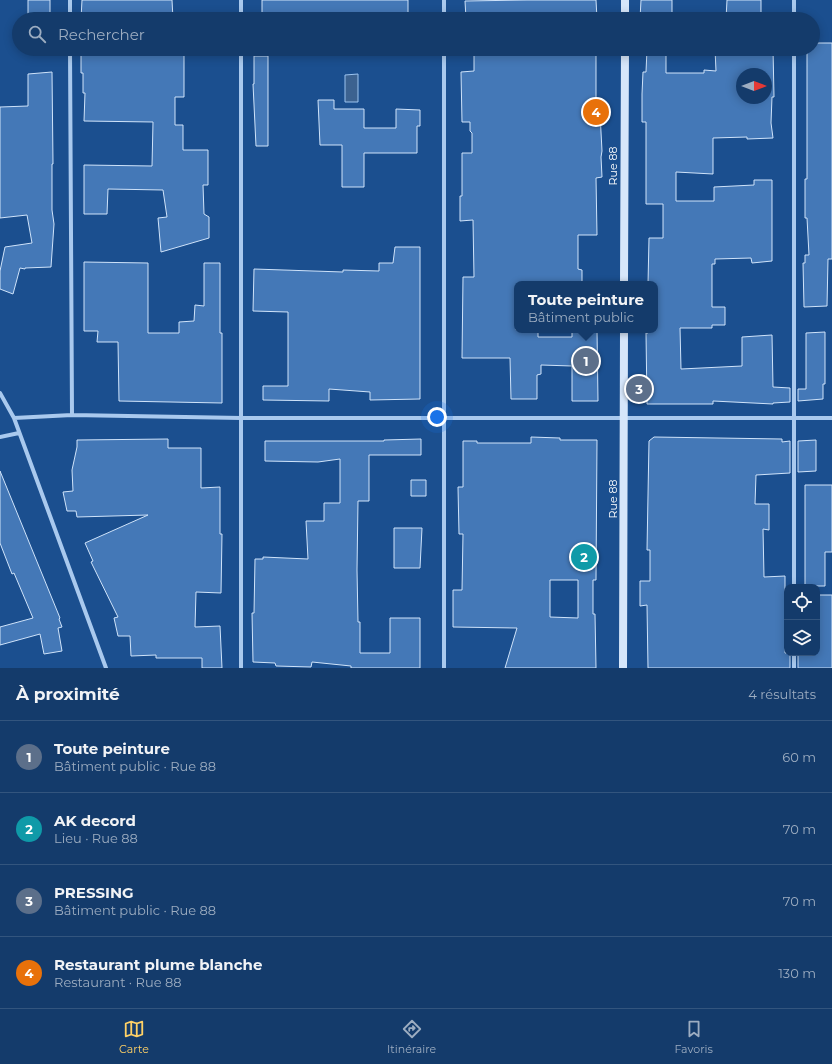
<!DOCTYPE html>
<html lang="fr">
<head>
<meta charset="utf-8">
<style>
	:root { --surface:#143b6b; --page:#1d4271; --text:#f1f3f6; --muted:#9dadc1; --line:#33557e; --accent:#ffd166 }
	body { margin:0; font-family:Montserrat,sans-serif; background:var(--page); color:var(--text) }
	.controls { position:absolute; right:12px; bottom:12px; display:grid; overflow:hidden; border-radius:8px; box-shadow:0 2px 10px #0003 }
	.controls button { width:36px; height:36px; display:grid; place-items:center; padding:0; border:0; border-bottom:1px solid var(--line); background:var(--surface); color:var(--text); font:20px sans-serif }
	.compass { position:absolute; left:736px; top:68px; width:36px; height:36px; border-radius:50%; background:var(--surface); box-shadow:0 2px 10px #0003; rotate:90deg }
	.you { position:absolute; left:437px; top:417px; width:14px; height:14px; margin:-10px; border:3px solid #fff; border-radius:50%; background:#1a73e8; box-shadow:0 0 0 6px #1a73e833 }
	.badge { display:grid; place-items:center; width:26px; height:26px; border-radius:50%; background:var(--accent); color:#fff; font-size:13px; font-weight:700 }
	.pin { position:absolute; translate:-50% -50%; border:2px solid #fff; box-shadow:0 1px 4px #0006 }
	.popup { position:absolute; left:514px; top:281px; width:144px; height:52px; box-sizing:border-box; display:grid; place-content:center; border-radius:8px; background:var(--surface); filter:drop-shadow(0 1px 3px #0005); font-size:13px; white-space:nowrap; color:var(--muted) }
	.popup b { font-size:15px; color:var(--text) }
	.popup::after { content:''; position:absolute; left:50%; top:100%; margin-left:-8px; border:8px solid transparent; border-top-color:var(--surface) }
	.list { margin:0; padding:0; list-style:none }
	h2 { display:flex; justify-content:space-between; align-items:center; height:52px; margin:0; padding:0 16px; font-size:17px }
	h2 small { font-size:13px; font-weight:400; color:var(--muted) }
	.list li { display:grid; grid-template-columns:26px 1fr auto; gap:12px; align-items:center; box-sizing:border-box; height:72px; padding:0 16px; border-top:1px solid var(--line) }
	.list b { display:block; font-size:15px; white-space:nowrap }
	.list p { margin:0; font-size:13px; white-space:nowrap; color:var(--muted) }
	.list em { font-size:13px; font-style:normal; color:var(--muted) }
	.icon { flex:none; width:22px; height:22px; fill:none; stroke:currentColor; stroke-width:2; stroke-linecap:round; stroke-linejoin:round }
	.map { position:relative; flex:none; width:832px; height:668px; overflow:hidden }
	.search { position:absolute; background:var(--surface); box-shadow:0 2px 10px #0003; left:12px; right:12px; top:12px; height:44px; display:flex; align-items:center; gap:10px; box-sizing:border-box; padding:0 14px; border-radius:22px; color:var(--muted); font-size:15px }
	.sheet { height:340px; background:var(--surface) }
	nav { display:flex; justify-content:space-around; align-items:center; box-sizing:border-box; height:56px; border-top:1px solid var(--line); background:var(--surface); font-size:11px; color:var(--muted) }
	nav a { display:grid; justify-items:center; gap:2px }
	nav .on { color:var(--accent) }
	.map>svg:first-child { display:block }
	.water { fill:#3c6290; stroke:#9cc4f0 }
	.building { fill:#4478b7; stroke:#cfe3fa; fill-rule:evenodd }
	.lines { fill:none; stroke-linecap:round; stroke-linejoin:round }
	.street { stroke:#a9c9ee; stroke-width:4 }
	.secondary { stroke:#d6e6fa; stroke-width:8 }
	.labels { text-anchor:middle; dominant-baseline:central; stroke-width:3; stroke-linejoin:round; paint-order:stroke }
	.street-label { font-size:11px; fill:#fff; stroke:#1b4f8f }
</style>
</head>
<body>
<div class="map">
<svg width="832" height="668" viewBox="0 0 832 668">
	<rect width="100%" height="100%" fill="#1b4f8f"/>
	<!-- water -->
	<path class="water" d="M358 74V102H345V75Z"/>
	<!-- building -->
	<path class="building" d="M28 0H50V19H28Z
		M82 0H172L173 19H81Z
		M262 0H408V19H262Z
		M527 0H596L597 19H466L465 1Z
		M641 0H672V19H640Z
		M727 0H761V15H755L754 19H726Z
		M813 43H832V259H828L827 306 804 307 803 263H805V255H809L807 218H805V179H807V49H813Z
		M81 49H184V97H175V125H183V150H208V185H203L204 214 209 217V238L161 252 158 218 167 217 163 190 108 189 107 214H84V165L152 166 153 122 84 121 85 93H83V73H81Z
		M474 49H596V113H600L602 151 601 157 602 177 596 178 597 235H578V269L582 270V284H517L516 330H538V337H572V330H597L598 401H572V366L541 365V374L537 375V399H511L510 358H462L463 277H474L473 220 460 221V196H462V153H472V133L470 131V122H462L461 72 474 71Z
		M647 49H666V73H704V70L716 71 715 49H773L774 97H772L771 123 773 138 747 139V137L713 138V174L676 172V201H714V187L754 185V180H772V261L752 263 751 258 715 259V264H712V307H725V325H712V328H680L681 369 742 366V337L772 335 773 387 790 388V402L773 403V404L713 401V404H647L646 333H648V330H655V284H648L649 238H663V204H646V122H642V94L643 72H646ZM742 74H766V98H742Z
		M254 56H268V146H256L253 84H254Z
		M52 72 53 164H52V210L54 224 51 267 25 268V269L20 268 13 294 0 289V271L5 247 32 243 27 215 0 218V107L28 106V74Z
		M318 100H334V109H364V128H396V109L420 110V126H417V153H364V187H342V145H320Z
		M395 247H420V399L370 400V392L329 389V401L263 400V386H288V312L253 311 254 269 343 272V270L379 271V263H393Z
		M84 262 148 263V333H179V322L194 321 195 305 204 306V263H220V333H222V403L119 401 118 342H97L98 331H84Z
		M825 332V384H823V399L798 401V389H806V333Z
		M531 437 560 438V440H597L596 580H593V614H595L596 668H505L517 628 453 627V590H462L463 534H459L458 487H463V441H477V443H531ZM550 580H578V618L550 617Z
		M654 437 782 439V442L790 441V473L756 475 755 504H769V530L763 529 764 577 785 576V653H790V668H648L647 605 640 606V581H650V550H647L649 441Z
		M168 439V448H201V488L220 487V534H222L221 593 196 592 195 627 220 626 222 668H202V658H156V655L131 656 130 636H118L114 618 118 617 91 562 93 561 85 543 148 515 77 517 76 511H67L63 492 73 491 72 470 77 447V440Z
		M421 439V455H369V501H358L357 570 358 622H360V653H390V618H420V668H351V666L312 662 311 667 276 666 275 663 253 662 252 613H254L255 559H263V557L308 559 306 521H324V503H340V459L318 462 265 461V441H384V440Z
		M816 440V471L798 472V441Z
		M0 471 60 618 59 619 62 627 58 628 62 651 44 654 40 634 0 645V627L33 618 14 573 12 574 0 543Z
		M411 480H426V496H411Z
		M805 485H832V552H825V586H805Z
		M394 528H422L420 568H394Z
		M817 595H832V668H798V653H817Z"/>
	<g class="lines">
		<!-- street -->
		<path class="street" d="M70 0V19
			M444 0V19
			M794 0V19
			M241 19V0
			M70 49 72 415
			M444 49V668
			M794 49V587
			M0 393 14 418 106 668
			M14 418 72 415 241 418H832
			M0 437 19 433
			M794 653V668
			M241 668V49"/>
		<!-- secondary -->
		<path class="secondary" d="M625 19V0
			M624 284 625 49
			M623 668 624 330"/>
	</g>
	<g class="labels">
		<!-- street labels -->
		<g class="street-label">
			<text transform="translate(613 166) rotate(-90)">Rue 88</text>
			<text transform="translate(613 499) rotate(-90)">Rue 88</text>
		</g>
	</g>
</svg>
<div class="controls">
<button><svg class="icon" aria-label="locate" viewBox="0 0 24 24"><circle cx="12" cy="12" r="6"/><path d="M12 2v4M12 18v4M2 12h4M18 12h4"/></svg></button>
<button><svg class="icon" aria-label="layers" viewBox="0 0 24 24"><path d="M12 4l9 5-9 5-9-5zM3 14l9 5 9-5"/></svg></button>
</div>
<svg class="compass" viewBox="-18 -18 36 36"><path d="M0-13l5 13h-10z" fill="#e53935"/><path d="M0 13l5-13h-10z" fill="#9dadc1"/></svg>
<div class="you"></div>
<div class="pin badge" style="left:586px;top:361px;background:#5c6f8a">1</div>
<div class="popup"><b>Toute peinture</b>Bâtiment public</div>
<div class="pin badge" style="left:584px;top:557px;background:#0f9aa8">2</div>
<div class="pin badge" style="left:639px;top:389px;background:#5c6f8a">3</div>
<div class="pin badge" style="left:596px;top:112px;background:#e8710a">4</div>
<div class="search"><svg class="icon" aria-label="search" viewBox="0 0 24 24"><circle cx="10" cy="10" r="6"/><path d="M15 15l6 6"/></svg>Rechercher</div>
</div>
<section class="sheet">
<h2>À proximité<small>4 résultats</small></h2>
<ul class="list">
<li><span class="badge" style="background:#5c6f8a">1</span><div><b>Toute peinture</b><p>Bâtiment public · Rue 88</p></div><em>60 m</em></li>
<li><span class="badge" style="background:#0f9aa8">2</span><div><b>AK decord</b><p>Lieu · Rue 88</p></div><em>70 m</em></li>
<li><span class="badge" style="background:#5c6f8a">3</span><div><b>PRESSING</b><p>Bâtiment public · Rue 88</p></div><em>70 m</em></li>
<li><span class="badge" style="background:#e8710a">4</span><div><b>Restaurant plume blanche</b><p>Restaurant · Rue 88</p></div><em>130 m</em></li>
</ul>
</section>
<nav>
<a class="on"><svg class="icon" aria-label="map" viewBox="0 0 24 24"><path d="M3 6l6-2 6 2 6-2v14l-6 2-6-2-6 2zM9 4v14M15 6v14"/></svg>Carte</a>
<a><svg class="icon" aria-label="directions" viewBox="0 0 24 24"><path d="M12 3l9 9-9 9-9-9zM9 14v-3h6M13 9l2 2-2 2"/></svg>Itinéraire</a>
<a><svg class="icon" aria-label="saved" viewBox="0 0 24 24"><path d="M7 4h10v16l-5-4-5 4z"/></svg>Favoris</a>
</nav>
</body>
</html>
